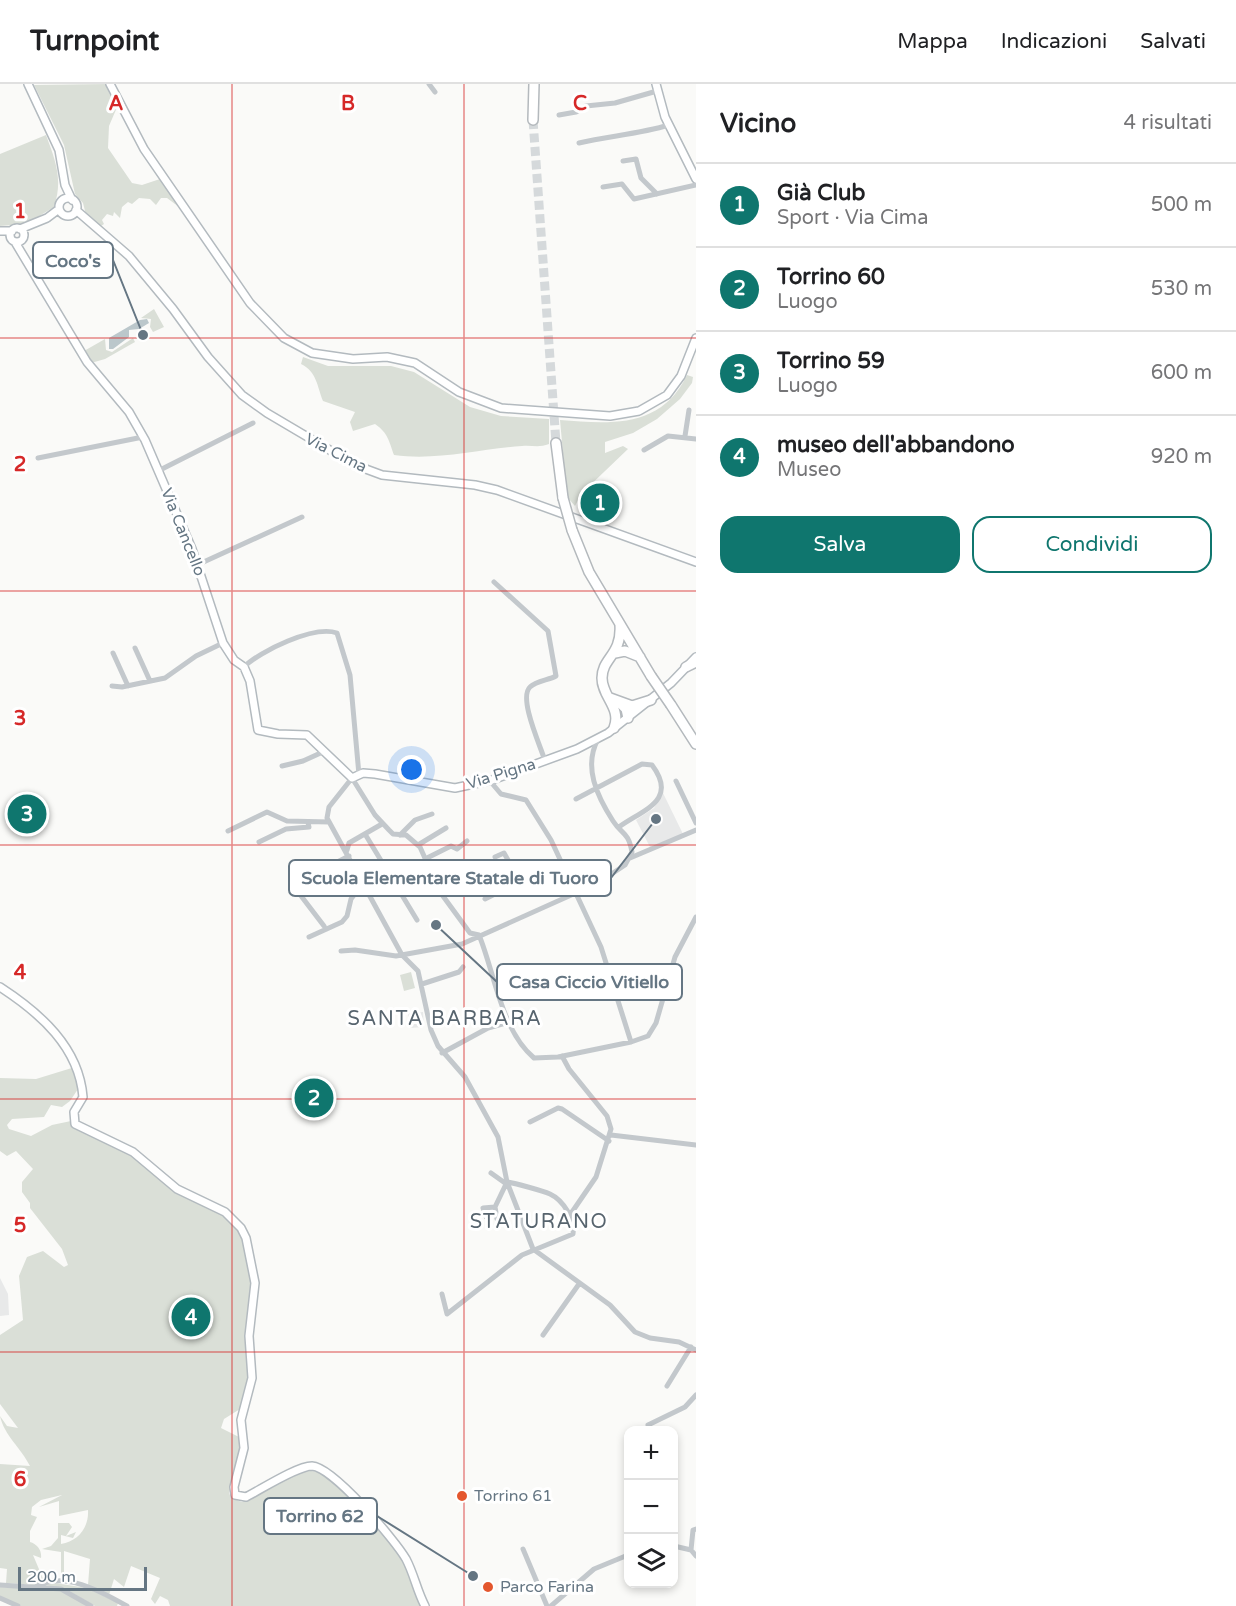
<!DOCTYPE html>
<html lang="it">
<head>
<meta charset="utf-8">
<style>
	:root { --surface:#fff; --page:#f6f6f6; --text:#202124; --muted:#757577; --line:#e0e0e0; --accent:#0f766e }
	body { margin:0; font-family:"Varela Round",sans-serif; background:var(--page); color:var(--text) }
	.controls { position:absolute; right:18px; bottom:18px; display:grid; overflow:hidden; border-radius:12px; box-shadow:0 3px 9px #0003 }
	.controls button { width:54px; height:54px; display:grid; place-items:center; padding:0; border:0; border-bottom:2px solid var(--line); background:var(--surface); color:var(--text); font:30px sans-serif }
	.scale { position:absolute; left:18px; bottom:15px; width:129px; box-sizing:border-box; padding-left:6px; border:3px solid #657683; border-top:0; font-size:16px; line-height:21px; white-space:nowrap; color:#657683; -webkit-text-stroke:4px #fff; paint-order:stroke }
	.you { position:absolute; left:412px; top:686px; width:21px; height:21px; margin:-15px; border:4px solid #fff; border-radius:50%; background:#1a73e8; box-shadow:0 0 0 9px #1a73e833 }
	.badge { display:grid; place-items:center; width:39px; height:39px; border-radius:50%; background:var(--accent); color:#fff; font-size:20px; font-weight:700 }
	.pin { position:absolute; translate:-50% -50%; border:3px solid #fff; box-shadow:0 2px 6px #0006 }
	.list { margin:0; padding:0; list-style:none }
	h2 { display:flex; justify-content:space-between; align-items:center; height:78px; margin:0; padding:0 24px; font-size:26px }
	h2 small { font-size:20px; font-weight:400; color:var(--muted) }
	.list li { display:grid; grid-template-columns:39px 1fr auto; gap:18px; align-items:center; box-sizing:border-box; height:84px; padding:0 24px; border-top:2px solid var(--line) }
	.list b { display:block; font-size:22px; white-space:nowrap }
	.list p { margin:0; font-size:20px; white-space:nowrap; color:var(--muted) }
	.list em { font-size:20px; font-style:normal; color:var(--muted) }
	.actions { display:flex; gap:12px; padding:18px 24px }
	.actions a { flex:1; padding:14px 0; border:2px solid var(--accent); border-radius:18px; text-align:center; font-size:21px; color:var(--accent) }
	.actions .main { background:var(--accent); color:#fff }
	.icon { flex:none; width:33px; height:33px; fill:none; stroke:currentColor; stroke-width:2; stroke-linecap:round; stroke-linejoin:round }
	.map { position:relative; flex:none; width:696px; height:1522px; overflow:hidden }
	header { display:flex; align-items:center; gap:36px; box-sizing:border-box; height:84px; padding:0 30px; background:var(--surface); border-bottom:2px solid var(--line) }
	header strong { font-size:28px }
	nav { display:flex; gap:33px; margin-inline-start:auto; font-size:21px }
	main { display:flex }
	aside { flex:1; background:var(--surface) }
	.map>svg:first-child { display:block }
	.built { fill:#e8e9e9 }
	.green { fill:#dadfd7 }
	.water { fill:#bbc7cb }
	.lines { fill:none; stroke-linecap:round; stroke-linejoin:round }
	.highway-tunnel { stroke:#d5d9db; stroke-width:9; stroke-dasharray:9 4.5; stroke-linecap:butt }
	.secondary-casing { stroke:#b3babf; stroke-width:10 }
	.highway-casing { stroke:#b4b9bd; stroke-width:12 }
	.street { stroke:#c3c8cc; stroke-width:5 }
	.secondary { stroke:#fff; stroke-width:7 }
	.highway { stroke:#fff; stroke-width:9 }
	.highway-bridge-casing { stroke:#b4b9bd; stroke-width:12; stroke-linecap:butt }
	.highway-bridge { stroke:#fff; stroke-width:9 }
	.grid { fill:none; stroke:#d62828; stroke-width:1.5; stroke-opacity:0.55 }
	.poi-dot { fill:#e4572e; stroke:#fff; stroke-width:2 }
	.labels { text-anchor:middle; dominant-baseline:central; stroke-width:6; stroke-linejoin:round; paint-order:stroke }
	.street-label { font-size:16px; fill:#657683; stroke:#fff }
	.poi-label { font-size:16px; fill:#657683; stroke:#fff; text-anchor:start }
	.quarter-label { font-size:20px; letter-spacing:1.5px; fill:#57646e; stroke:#fff }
	.grid-label { font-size:20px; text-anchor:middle; font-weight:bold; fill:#d62828; stroke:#fff; stroke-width:6; stroke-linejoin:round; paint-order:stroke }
	.leader { fill:none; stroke:#657683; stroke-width:2 }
	.callout-dot { fill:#657683; stroke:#fff; stroke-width:2 }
	.callout { fill:#fff; stroke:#657683; stroke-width:2 }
	.callout-label { font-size:18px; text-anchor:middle; font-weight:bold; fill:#657683 }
</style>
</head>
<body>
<header>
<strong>Turnpoint</strong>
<nav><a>Mappa</a><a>Indicazioni</a><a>Salvati</a></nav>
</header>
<main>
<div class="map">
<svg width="696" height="1522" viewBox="0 0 696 1522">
	<rect width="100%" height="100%" fill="#fafaf8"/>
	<!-- built -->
	<path class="built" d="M663 709 683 750 650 763 636 736 654 724Z
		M423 928 424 943 410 944 408 929Z
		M0 1194 8 1210 9 1231 0 1232Z"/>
	<!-- green -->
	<path class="green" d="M107 0 118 21 109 42 108 64 132 99 142 101 160 95 176 113 179 123 167 114H161L156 121 150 115 139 114 132 120 128 118 122 123 120 134 114 128 113 132 107 130 102 136 104 140 101 142 86 131 83 119 75 110 64 61 34 1Z
		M46 51C56 78 63 96 54 123L26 140 0 142V70Z
		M154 225 164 243 153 248 150 243 151 235 141 234Z
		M133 254 135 258 105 275 91 279 84 267 105 255 106 266 112 268Z
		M303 273 328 282H391L414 288 470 323 501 332 549 335V360C539 364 532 361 522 362 479 365 437 377 394 371 389 357 388 349 375 340L353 347 350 338 355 328 323 317C317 302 317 288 301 280Z
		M687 291 693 293 692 299 680 315 657 335 633 349 605 358V369L623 362 628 365 581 410 575 422 567 413 560 336C610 340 661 345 687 291Z
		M411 888 415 904 404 907 400 891Z
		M75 983 80 1002 70 1017 62 1023 51 1021 44 1033 12 1035 7 1041 9 1045 31 1052 52 1041 71 1037 75 1045 120 1064 138 1076 171 1104 217 1127 237 1143 243 1155 252 1194V1210L245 1257 249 1296 240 1325 224 1335 221 1344 241 1354V1366L229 1409 231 1414 242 1418C259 1410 292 1388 310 1387 335 1385 392 1458 405 1479 412 1492 417 1508 422 1522H170L168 1516 160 1512 155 1520 151 1515 160 1494 131 1482 124 1503 114 1495 109 1511 88 1501 90 1475 64 1467V1495H61V1468L42 1465 51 1462 58 1454V1439H69L72 1443 66 1452 76 1448 73 1454 61 1451V1460C78 1457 89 1444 88 1426L59 1432V1417L39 1423 62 1411 41 1416 32 1423 31 1431 37 1433 30 1447V1458C37 1460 42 1466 41 1474L33 1471 44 1497 36 1501 6 1499 7 1485 0 1484V1380L30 1382C21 1364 4 1351 0 1332L7 1342 18 1344 0 1320V1251L23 1236 19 1192 27 1173 43 1167 64 1183 68 1181 62 1165 30 1124V1119L22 1108V1098L33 1085 16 1067 7 1072 0 1067V994L36 995Z
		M55 1499 87 1504 118 1519 117 1522H95L64 1504 42 1501Z
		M0 1503 59 1506 88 1522H21L0 1512Z"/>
	<!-- water -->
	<path class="water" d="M140 236 147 235 149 239 139 245 129 246V253L113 265H109V254Z"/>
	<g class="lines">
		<!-- highway-tunnel -->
		<path class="highway-tunnel" d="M533 36 556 359"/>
		<defs>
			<path id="secondary" d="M28 0 59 66 65 101 72 116
				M110 0 144 65 250 219 284 254 312 269 353 275 387 273 415 279 459 308 501 324 610 332 639 327 667 311 681 292 696 254
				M656 0 665 33 696 95
				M59 123a9 9 0 1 1 18 0a9 9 0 1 1-18 0Z
				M76 126 129 172 173 225 208 273 242 311 267 329 355 381 382 391 475 401 497 406 696 478
				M10 151a7 7 0 1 1 14 0a7 7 0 1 1-14 0Z
				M20 145 47 134 59 125
				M0 147H12
				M15 158 87 278 129 328 145 356 192 465 223 559 234 576 244 583 250 597 258 646 278 650 307 651 352 694 363 689 375 690 455 704 492 696 577 665 608 649 671 599 696 573
				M0 903C40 929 79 963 83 1013L74 1028 75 1040 133 1068 177 1105 225 1128 241 1144 246 1154 255 1199 249 1252 252 1294 241 1336 244 1364 234 1403 235 1411 246 1413C260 1406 297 1382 312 1382 333 1383 395 1456 406 1475 414 1490 417 1507 425 1522"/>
			<path id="highway" d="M533 36 534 0
				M556 359 563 414
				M572 446 589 488 651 592
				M615 569 625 567 640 573
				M686 583 696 578
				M610 614 632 622 651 616
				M621 620 626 625 628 634
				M671 621 696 660
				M614 644C622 624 602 613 602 594 602 574 622 571 620 541"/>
		</defs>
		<!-- secondary casing -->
		<use href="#secondary" class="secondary-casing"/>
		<!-- highway casing -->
		<use href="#highway" class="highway-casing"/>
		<!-- street -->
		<path class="street" d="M429 0 435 8
			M559 31 576 28 586 22 615 19 657 7
			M579 59C609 52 639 50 669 41
			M623 77 636 75 641 94 657 110
			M603 103 622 100 634 115 696 101
			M685 352 689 326
			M644 366 668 352 696 355
			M38 374 143 353
			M158 387 253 339
			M197 481 302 433
			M494 498 548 547 556 592C549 596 536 597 530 603 518 614 541 663 545 677
			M135 564 150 597
			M113 569 128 602
			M244 583C260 567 314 541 337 549L350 591 359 691
			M112 602 122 603 165 594 196 572 223 559
			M282 682 303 677 325 667
			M490 697 501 710 526 716 551 756 601 863 631 958
			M676 697 696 739
			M576 715 642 680 652 681C679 717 642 726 619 743
			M228 747 267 728 287 737 329 738
			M365 750 417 836
			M400 751 415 736 432 730
			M259 758 286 745 309 743 308 739
			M418 761 446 744
			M347 766 349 759 382 740
			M495 773 504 769 520 797
			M427 774 451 762 457 765 467 757
			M630 774 696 746
			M485 815 561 777
			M324 842 295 804 300 797 349 772
			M479 851 470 849 440 808 420 763 406 751 393 750 389 746 375 731 352 694 329 723 327 734 402 871 418 887 431 946 438 962 465 993 498 1053 507 1098 533 1165 610 1221 635 1248 650 1254 679 1258 696 1266
			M479 851C495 890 501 946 534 974L558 973 631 958 648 952 656 939 675 873 696 833
			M309 853 342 838 347 832 351 815 363 799
			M341 867 355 866 396 872 462 860 598 799 625 781 632 768C628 747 622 751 613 737 597 712 583 683 598 655
			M422 900 459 888 463 883
			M442 969 488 944 510 938
			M562 972 569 985 607 1032 611 1045 596 1093 570 1131
			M530 1038 558 1024 562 1025 609 1057
			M611 1051 696 1061
			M491 1089 505 1099
			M486 1133 483 1124 495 1123
			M442 1210 447 1230 522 1171 573 1150C575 1135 563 1116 550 1110 543 1107 515 1099 507 1098L495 1123 497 1135 503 1138
			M543 1251 579 1200
			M667 1302 691 1263
			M648 1341 685 1323 696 1311
			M674 1462 691 1466 696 1472
			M523 1465 547 1522
			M691 1466 693 1446 696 1445
			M0 1501 61 1505 91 1522
			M36 1503C64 1486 102 1508 127 1522
			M0 1514 18 1522
			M551 1522 594 1485 628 1471"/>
		<!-- secondary -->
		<use href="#secondary" class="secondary"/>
		<!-- highway -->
		<use href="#highway" class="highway"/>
		<defs>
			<path id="highway-bridge" d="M563 414 572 446
				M651 592 671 621"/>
		</defs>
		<!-- highway-bridge casing -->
		<use href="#highway-bridge" class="highway-bridge-casing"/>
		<!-- highway-bridge -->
		<use href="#highway-bridge" class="highway-bridge"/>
	</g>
	<!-- grid -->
	<path class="grid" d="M232 0V1522M464 0V1522M0 254H696M0 507H696M0 761H696M0 1015H696M0 1268H696"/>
	<!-- markers -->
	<g class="poi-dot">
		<circle cx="462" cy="1412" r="6"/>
		<circle cx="488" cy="1503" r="6"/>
	</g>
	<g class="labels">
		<!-- street labels -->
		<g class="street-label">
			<text transform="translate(336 369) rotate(27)">Via Cima</text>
			<text transform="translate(183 448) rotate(68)">Via Cancello</text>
			<text transform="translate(501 690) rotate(-17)">Via Pigna</text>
		</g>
		<!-- poi labels -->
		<g class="poi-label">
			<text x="474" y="1412">Torrino 61</text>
			<text x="500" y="1503">Parco Farina</text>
		</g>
		<!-- quarter labels -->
		<g class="quarter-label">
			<text x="445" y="935">SANTA BARBARA</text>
			<text x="539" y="1138">STATURANO</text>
		</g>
	</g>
	<g class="grid-label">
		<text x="116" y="26">A</text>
		<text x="348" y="26">B</text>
		<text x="580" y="26">C</text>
		<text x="20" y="134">1</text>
		<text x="20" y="387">2</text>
		<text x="20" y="641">3</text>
		<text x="20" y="895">4</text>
		<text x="20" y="1148">5</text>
		<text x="20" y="1402">6</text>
	</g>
	<!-- callouts -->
	<path class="leader" d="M143 251L113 176M656 735L611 794M436 841L497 898M473 1492L377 1432"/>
	<g class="callout-dot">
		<circle cx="143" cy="251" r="6"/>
		<circle cx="656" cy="735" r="6"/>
		<circle cx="436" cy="841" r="6"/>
		<circle cx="473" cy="1492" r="6"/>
	</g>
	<g class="callout">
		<rect x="33" y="158" width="80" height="36" rx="6"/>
		<rect x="289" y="776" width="322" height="36" rx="6"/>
		<rect x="497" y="880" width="185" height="36" rx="6"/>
		<rect x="264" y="1414" width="113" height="36" rx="6"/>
	</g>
	<g class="callout-label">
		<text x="73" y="183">Coco's</text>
		<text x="450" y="800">Scuola Elementare Statale di Tuoro</text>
		<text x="589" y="904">Casa Ciccio Vitiello</text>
		<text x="320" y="1438">Torrino 62</text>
	</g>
</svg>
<div class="controls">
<button>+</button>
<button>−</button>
<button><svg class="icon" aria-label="layers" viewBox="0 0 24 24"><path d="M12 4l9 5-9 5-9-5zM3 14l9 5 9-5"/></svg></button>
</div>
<div class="scale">200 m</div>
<div class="you"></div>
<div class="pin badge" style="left:600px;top:419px">1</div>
<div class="pin badge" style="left:314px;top:1014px">2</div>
<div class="pin badge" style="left:27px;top:730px">3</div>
<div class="pin badge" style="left:191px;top:1233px">4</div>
</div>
<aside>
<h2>Vicino<small>4 risultati</small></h2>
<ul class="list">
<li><span class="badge">1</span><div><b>Già Club</b><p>Sport · Via Cima</p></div><em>500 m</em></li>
<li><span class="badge">2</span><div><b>Torrino 60</b><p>Luogo</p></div><em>530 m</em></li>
<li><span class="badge">3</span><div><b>Torrino 59</b><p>Luogo</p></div><em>600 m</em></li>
<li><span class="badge">4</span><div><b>museo dell'abbandono</b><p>Museo</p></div><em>920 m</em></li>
</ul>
<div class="actions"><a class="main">Salva</a><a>Condividi</a></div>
</aside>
</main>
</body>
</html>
